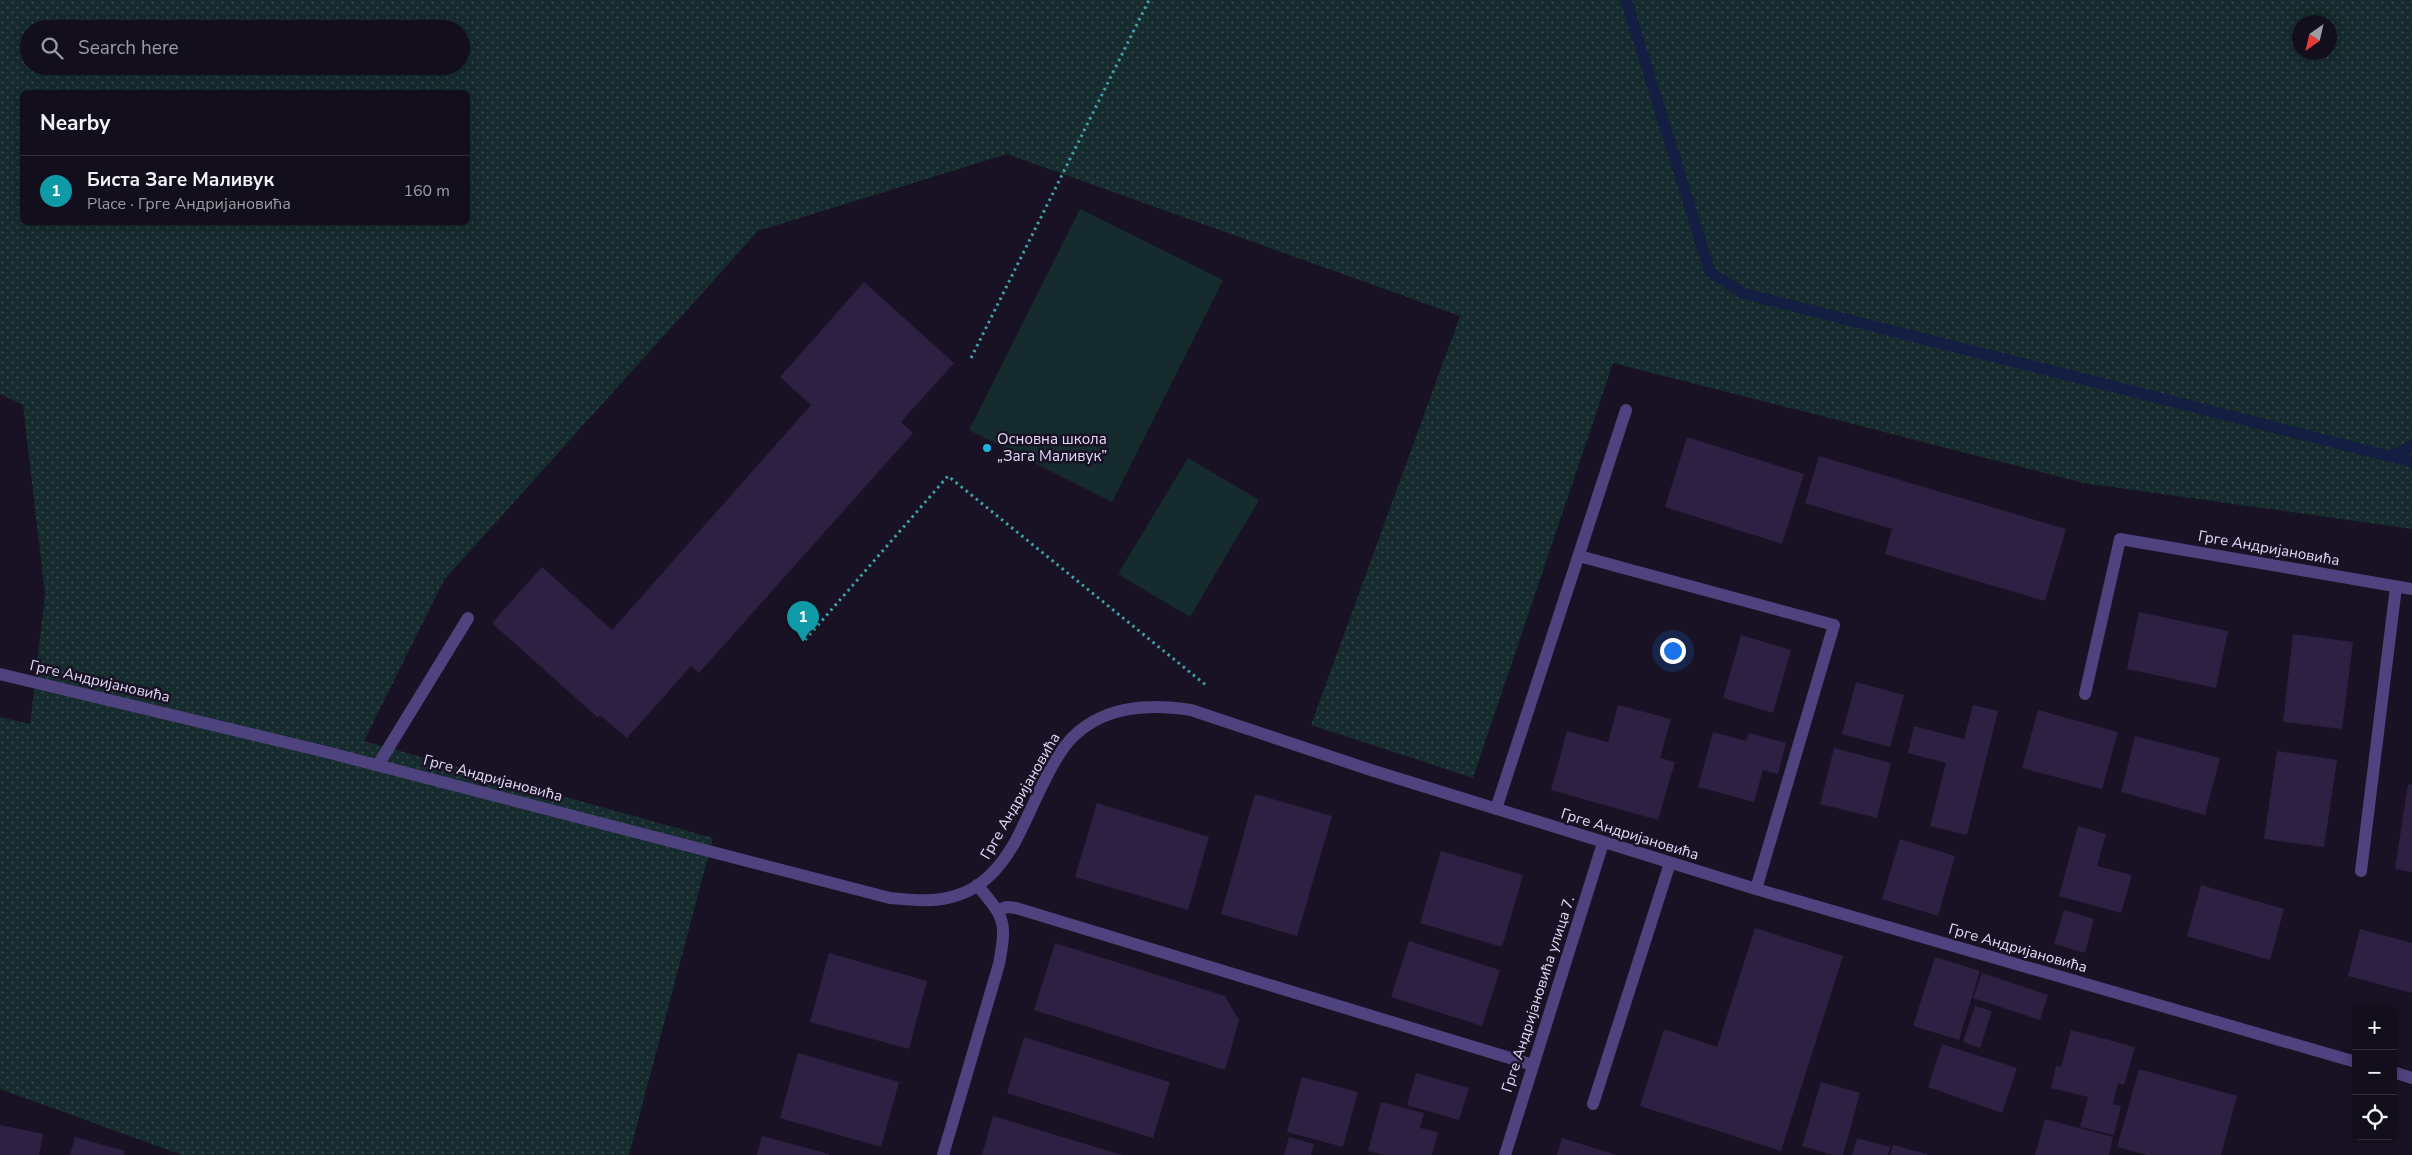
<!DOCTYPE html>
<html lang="en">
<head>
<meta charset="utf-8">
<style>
	:root { --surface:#120e1b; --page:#1b1724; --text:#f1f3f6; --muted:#9c9ca3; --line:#312e3a; --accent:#1eb1e2 }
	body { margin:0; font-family:"Nunito Sans",sans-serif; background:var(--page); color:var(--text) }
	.controls { position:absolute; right:15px; bottom:15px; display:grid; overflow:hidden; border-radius:8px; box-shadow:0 2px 12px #0003 }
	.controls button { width:45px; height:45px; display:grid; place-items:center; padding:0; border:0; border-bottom:1px solid var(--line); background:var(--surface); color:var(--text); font:25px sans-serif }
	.compass { position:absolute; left:2292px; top:15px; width:45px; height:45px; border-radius:50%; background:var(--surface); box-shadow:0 2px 12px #0003; rotate:214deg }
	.you { position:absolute; left:1672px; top:650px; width:18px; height:18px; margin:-12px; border:4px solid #fff; border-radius:50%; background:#1a73e8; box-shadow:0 0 0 8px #1a73e833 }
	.badge { display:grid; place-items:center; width:32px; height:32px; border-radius:50%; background:var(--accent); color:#fff; font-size:16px; font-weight:700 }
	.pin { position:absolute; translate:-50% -41px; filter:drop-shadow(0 1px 2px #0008) }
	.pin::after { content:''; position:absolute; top:26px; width:18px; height:15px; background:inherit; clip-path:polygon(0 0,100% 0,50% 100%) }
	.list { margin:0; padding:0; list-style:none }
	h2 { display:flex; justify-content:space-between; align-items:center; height:65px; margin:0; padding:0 20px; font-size:21px }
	h2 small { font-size:16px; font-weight:400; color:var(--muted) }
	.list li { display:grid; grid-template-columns:32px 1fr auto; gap:15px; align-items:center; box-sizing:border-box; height:70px; padding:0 20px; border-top:1px solid var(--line) }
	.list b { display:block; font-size:19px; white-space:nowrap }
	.list p { margin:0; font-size:16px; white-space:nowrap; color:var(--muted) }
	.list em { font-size:16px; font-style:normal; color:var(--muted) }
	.icon { flex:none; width:28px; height:28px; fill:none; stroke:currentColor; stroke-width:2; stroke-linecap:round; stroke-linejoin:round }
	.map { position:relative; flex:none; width:2412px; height:1155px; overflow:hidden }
	.search { position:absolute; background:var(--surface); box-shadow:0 2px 12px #0003; left:20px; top:20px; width:450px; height:55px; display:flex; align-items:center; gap:12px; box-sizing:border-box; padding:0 18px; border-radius:28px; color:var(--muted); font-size:19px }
	.panel { position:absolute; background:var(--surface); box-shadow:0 2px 12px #0003; left:20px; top:90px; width:450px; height:135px; border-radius:8px }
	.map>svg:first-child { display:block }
	.grass { fill:url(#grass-dots); fill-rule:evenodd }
	.garden { fill:#162b2e }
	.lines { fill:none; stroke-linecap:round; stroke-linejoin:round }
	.stream { stroke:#131e42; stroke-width:11 }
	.building { fill:#2d2043 }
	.path { stroke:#3fa0aa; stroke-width:3; stroke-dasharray:2.5 4; stroke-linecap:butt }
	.minor { stroke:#4e437e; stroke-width:12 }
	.poi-dot { fill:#1eb1e2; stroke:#181224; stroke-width:2 }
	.labels { text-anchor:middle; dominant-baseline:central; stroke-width:5; stroke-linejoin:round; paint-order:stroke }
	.poi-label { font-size:15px; fill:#e3dafa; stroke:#181224; text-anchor:start }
	.street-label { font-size:15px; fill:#e3dafa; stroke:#181224 }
</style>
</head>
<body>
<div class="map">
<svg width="2412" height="1155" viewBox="0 0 2412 1155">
	<defs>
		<pattern id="grass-dots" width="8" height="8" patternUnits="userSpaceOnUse" patternTransform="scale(1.25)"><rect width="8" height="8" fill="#162b2e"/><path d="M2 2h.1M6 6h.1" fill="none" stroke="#38494d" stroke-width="1.8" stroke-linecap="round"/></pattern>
	</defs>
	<rect width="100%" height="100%" fill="#181224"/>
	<!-- grass -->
	<path class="grass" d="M0 0H2412V529L2084 483 1613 363 1473 778 1311 725 1460 316 1007 154 758 231 444 580 364 741 713 838 629 1155H182L0 1089V717L30 724 45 594 23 405 0 394ZM2300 22H2330V52H2300ZM29 29H461V66H29ZM22 92H468V222H22Z"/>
	<!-- garden -->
	<path class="garden" d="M1080 209 1223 280 1112 502 969 430Z
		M1188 458 1259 500 1190 617 1118 574Z"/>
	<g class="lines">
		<!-- stream -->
		<path class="stream" d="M1626 0 1710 272 1742 293 2412 462
			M2390 457 2412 446"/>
	</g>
	<!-- building -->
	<path class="building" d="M864 282 954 363 901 422 913 433 699 673 691 666 627 738 600 715 598 718 492 623 542 567 612 630 811 405 780 377Z
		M1687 437 1804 474 1782 544 1665 507Z
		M1819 456 2066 529 2045 601 1885 554 1892 529 1805 503Z
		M2139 612 2228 631 2216 688 2127 669Z
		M2293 634 2353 642 2342 729 2283 722Z
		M1741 635 1791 650 1773 713 1723 698Z
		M1856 682 1904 695 1890 747 1842 734Z
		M1618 705 1671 719 1660 758 1675 762 1658 820 1551 790 1567 731 1608 742Z
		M1973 705 1998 711 1967 835 1930 826 1946 763 1908 753 1914 726 1964 739Z
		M2038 710 2118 732 2102 789 2022 768Z
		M1713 732 1746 741 1749 733 1786 743 1778 774 1763 770 1754 802 1698 787Z
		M2135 736 2220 758 2205 815 2121 792Z
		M1834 748 1891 763 1877 818 1820 804Z
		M2277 751 2337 760 2324 847 2264 839Z
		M2408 784 2412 785V872L2395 869Z
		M1255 794 1332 816 1297 936 1221 914Z
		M1097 803 1209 837 1188 910 1075 877Z
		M2078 826 2106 834 2097 866 2132 875 2121 913 2059 896Z
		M1900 839 1955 856 1938 916 1882 899Z
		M1441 851 1523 875 1502 947 1420 923Z
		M2201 885 2284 909 2270 960 2187 936Z
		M2064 910 2094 919 2085 953 2054 944Z
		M1755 928 1843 956 1781 1151 1640 1106 1664 1029 1717 1047Z
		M2360 929 2412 943V993L2348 976Z
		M1409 941 1500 970 1482 1026 1391 997Z
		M1055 943 1225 996 1239 1020 1225 1070 1034 1010Z
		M829 953 927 981 909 1049 810 1022Z
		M1935 957 1980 971 1959 1040 1913 1026Z
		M1982 973 2048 995 2040 1020 1973 998Z
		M1975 1006 1992 1011 1980 1048 1963 1042Z
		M2071 1030 2135 1047 2124 1085 2118 1083 2113 1104 2121 1106 2114 1135 2080 1127 2088 1097 2051 1088 2056 1066 2061 1067Z
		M1024 1037 1170 1082 1153 1138 1007 1093Z
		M1942 1044 2017 1068 2002 1113 1928 1087Z
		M798 1053 899 1082 881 1147 780 1118Z
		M2139 1069 2237 1096 2221 1155H2147L2117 1147Z
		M1416 1073 1469 1088 1459 1120 1407 1105Z
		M1302 1077 1358 1092 1343 1147 1287 1132Z
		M1821 1082 1860 1093 1843 1155H1833L1802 1146Z
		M1381 1102 1424 1113 1420 1128 1438 1132 1432 1155H1384L1368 1151Z
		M993 1116 1122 1155H982Z
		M2045 1119 2113 1137 2109 1155H2035Z
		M0 1125 43 1134 39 1155H0Z
		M762 1136 829 1154V1155H757Z
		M75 1137 125 1151 124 1155H70Z
		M1289 1137 1314 1144 1311 1155H1284Z
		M1562 1138 1616 1155H1557Z
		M1857 1138 1890 1147 1888 1155H1852Z
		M1893 1145 1927 1154V1155H1890Z"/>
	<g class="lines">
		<!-- path -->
		<path class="path" d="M971 358 1149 0
			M805 640 948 476 1207 686"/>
		<!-- minor -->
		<path class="minor" d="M1579 556 1834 625 1756 889
			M0 674 326 752 890 898C914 900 935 903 958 895 984 887 1002 865 1015 842 1031 813 1052 754 1076 734 1108 705 1151 704 1191 710L1374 771 1756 889 2356 1062
			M2085 694 2120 539 2412 589
			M378 765 468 618
			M1496 809 1626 410
			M2361 871 2396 587
			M998 910 1007 907 1016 908 1533 1065
			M2393 1072 2412 1078
			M1593 1104 1670 863
			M943 1155 999 964C1007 921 1005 918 977 885
			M1505 1155 1603 843"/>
	</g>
	<!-- markers -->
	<circle class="poi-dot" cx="987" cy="448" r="5"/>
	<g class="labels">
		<!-- poi labels -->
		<g class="poi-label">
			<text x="997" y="439">Основна школа<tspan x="997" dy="17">„Зага Маливук”</tspan></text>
		</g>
		<!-- street labels -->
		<g class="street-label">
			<text transform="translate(2269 548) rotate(10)">Грге Андријановића</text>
			<text transform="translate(100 681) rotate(13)">Грге Андријановића</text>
			<text transform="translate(493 778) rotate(15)">Грге Андријановића</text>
			<text transform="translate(1020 796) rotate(-60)">Грге Андријановића</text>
			<text transform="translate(1630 834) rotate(17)">Грге Андријановића</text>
			<text transform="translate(2018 948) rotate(16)">Грге Андријановића</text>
			<text transform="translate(1538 994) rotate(-72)">Грге Андријановића улица 7.</text>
		</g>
	</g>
</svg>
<div class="controls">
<button>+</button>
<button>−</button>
<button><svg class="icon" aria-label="locate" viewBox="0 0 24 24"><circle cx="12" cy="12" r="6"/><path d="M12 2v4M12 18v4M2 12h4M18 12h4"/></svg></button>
</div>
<svg class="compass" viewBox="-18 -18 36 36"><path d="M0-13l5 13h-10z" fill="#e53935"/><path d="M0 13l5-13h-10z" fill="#9c9ca3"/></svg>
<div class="you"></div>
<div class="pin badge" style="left:803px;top:642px;background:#0f9aa8">1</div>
<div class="search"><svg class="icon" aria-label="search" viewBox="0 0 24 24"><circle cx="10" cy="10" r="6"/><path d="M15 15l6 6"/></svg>Search here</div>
<section class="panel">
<h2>Nearby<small></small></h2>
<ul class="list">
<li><span class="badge" style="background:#0f9aa8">1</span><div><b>Биста Заге Маливук</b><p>Place · Грге Андријановића</p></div><em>160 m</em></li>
</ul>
</section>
</div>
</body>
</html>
